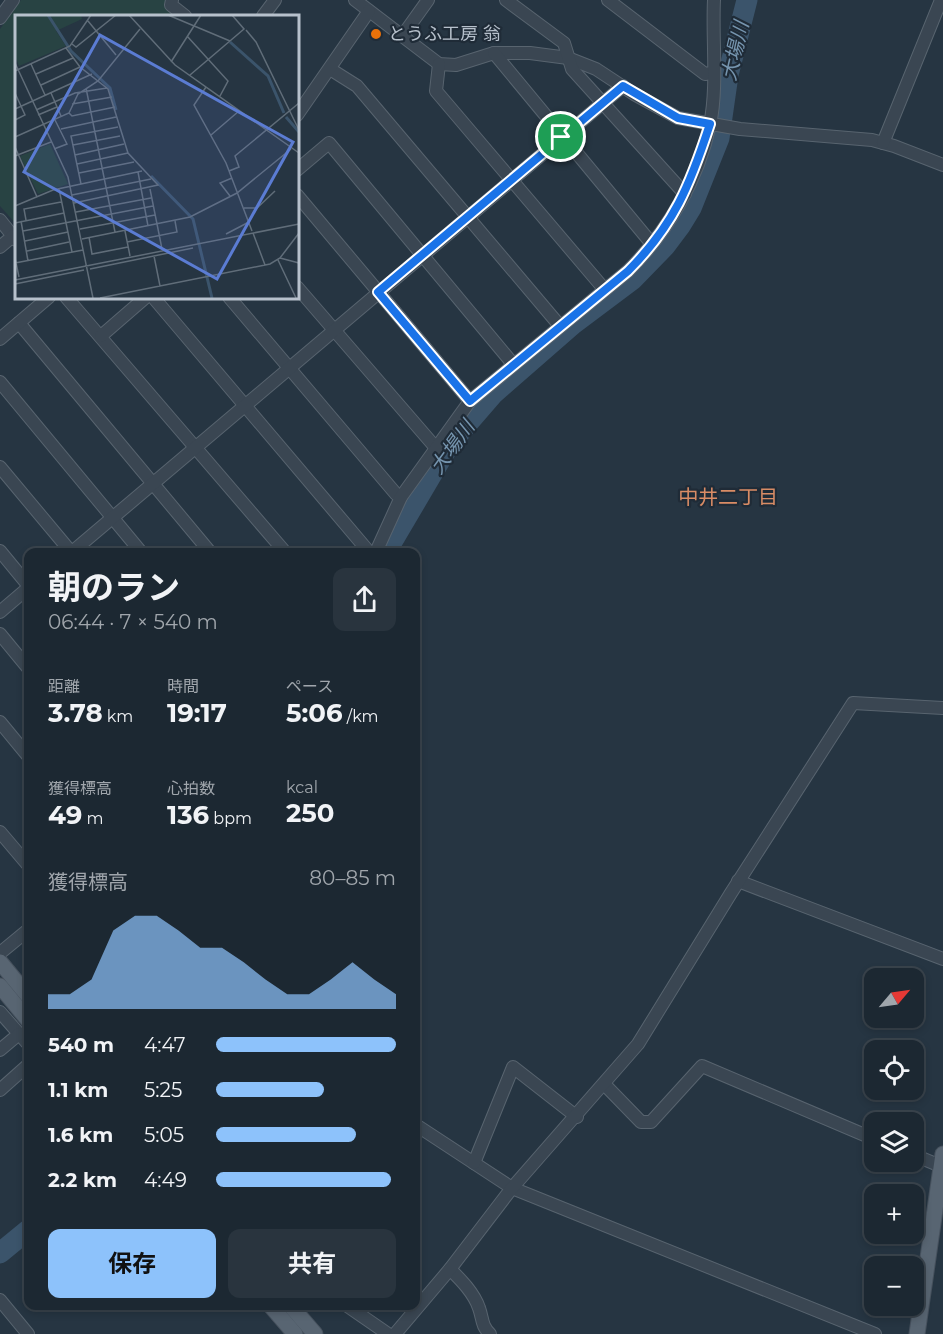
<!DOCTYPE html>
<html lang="ja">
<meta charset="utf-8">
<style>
:root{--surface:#1c2832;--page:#29343e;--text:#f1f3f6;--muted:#a0a6ac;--line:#3a444d;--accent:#8dc2fb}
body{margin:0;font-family:Montserrat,"Noto Sans JP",sans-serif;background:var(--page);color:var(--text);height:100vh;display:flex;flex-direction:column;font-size:22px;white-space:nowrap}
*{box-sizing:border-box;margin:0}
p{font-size:20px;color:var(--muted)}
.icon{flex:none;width:33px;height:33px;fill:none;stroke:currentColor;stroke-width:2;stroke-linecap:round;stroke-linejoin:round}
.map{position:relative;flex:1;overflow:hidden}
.details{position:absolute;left:24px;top:548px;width:396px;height:762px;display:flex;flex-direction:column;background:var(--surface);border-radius:12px;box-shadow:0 3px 9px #0003,0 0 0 2px var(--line)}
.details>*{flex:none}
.needle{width:39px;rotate:61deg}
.tools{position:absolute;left:864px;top:968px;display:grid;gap:12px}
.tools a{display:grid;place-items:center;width:60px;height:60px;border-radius:12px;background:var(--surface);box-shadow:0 3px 9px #0003,0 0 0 2px var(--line);font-size:30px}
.pin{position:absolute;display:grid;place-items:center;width:51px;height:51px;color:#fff;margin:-26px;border:3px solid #fff;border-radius:50%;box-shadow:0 2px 6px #0007}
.round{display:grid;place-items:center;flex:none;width:63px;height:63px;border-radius:12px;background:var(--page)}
.head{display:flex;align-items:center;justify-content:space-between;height:102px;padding:0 24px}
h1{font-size:33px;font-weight:700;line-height:45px}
.stats{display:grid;grid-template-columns:repeat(3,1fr);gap:9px;height:102px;padding:6px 24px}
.stats div{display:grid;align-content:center}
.stats b{font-size:26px;font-weight:700}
.stats small{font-size:16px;font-weight:400}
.stats p{font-size:16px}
.chart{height:168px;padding:12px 24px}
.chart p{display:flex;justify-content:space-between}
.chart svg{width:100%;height:108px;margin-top:6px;fill:var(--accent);opacity:.7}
.button{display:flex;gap:12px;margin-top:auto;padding:12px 24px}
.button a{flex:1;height:69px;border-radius:12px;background:var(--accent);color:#111;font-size:24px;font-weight:700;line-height:69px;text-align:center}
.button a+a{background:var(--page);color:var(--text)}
ul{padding:0 24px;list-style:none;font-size:20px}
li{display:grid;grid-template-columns:96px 72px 1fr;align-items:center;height:45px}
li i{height:15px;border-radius:8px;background:var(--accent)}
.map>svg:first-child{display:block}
.green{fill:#284343}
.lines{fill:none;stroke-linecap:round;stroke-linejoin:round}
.river{stroke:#3b546b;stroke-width:21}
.minor-casing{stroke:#58646f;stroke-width:14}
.major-casing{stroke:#47525e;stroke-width:17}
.minor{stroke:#3a4652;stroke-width:12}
.major{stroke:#586572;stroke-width:15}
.route-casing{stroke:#fff;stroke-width:12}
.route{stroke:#1a73e8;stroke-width:8}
.food-dot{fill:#e8710a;stroke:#1f2b37;stroke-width:2}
.labels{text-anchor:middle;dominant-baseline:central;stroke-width:4.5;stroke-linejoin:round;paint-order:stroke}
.poi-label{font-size:18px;fill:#b7c1cc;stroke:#1f2b37;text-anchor:start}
.water-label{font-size:20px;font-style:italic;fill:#7695af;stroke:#1f2b37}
.neighbourhood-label{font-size:20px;fill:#d98c65;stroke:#1f2b37}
.inset-river{fill:none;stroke:#3b546b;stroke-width:3}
.inset-road{fill:none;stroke:#606d79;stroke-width:1.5}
.view{fill:#5b7cd3;fill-opacity:0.15;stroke:#5b7cd3;stroke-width:3}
.inset-edge{fill:none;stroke:#b7c1cc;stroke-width:3}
</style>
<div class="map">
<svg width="943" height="1334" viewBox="0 0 943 1334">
<rect width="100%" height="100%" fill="#263542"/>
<polygon class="green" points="21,0 166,0 169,2 166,8 177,16 16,16 16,224 0,206 0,29"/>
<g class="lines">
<g class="river">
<polyline points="386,552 449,445 494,393 573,324 633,279 665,246 680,226 691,208 719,138 728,75 747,0"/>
<polyline points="0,1253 28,1230"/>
</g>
<g class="minor-casing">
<g id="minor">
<polyline points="172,0 171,5 185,16"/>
<polyline points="355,0 439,64 456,65 494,53 530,53 568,58 596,69 634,94 678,118 740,129 872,140 894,146 943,165"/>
<polyline points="506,0 564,43 572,69 685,194"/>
<polyline points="608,0 705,74 712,73"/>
<polyline points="263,16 275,0"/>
<polyline points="0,18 13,0"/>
<polyline points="403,35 428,0"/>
<polyline points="494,53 652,244"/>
<polyline points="439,64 436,91 605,290"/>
<polyline points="330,69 357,86 560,326"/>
<polyline points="297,115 369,11"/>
<polyline points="883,143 941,0"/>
<polyline points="297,170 329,143 513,364"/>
<polyline points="297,195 470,401"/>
<polyline points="0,220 16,240"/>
<polyline points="0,247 13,236"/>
<polyline points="297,287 436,448"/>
<polyline points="66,297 285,552"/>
<polyline points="153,297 369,552"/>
<polyline points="229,297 396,494 401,497"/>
<polyline points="19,323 210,552"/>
<polyline points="101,336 146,297"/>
<polyline points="0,339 49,297"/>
<polyline points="0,382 141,552"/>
<polyline points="0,467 71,552"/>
<polyline points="0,551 28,585"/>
<polyline points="72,552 623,86"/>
<path d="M376,552L401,497L470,401L628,271C668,231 698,180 710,124C718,88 712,38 714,0"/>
<polyline points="0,612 28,588"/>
<polyline points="0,634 28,668"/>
<polyline points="0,722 28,756"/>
<polyline points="0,832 28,865"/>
<polyline points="738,881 943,959"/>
<polyline points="0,953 28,930"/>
<polyline points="0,1012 28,1044"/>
<polyline points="0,1050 19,1034"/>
<polyline points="605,1085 641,1122 651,1122 702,1066 874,1139"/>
<polyline points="0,1090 28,1065"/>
<polyline points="416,1125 512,1188 875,1334"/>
<polyline points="914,1155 943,1167"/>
<polyline points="474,1163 513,1067 577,1117"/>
<path d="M450,1269C461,1280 474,1293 479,1308C483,1319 481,1325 490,1334"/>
<polyline points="0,1300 28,1334"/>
<polyline points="346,1305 388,1334"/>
<polyline points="395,1334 450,1269 512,1188 638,1044 731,893 853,703 943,708"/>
</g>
</g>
<g class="major-casing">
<g id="major">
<polyline points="0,962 28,996"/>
<polyline points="0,986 28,1020"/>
<polyline points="270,1305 295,1334"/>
<polyline points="290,1305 315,1334"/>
<polyline points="917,1334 943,1154"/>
</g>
</g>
<use href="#minor" class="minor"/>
<use href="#major" class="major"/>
</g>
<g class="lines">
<g class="route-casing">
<path id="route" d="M623,86L678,118L710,124C690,185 674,225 628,271L470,401L378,292Z"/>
</g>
<use href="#route" class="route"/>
</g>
<circle class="food-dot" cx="376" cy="34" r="6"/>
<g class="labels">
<g class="poi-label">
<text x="388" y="34">とうふ工房 翁</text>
</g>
<g class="water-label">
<text transform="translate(735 51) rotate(-77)">大場川</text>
<text transform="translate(452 447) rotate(-54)">大場川</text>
</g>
<g class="neighbourhood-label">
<text x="728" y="497">中井二丁目</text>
</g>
</g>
<g transform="translate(15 15)">
<rect width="284" height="284" fill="#263542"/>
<path d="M0,0H66L67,4L41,16L51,31L4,51L0,41ZM35,129L53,169L23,179L5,141Z" fill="#284343"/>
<path class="inset-river" d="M33,0L56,36L95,73L101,95M215,27L253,61L269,98M271,102L284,117M136,161L178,204L197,283"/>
<path class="inset-road" d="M114,0L160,50L284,138M153,0L215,26M73,6L101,40M231,15L241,27L284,115M172,21L213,66L205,81M57,29L61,32L101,0M51,33L65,52L93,74L113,138L143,170L59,188M156,47L186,0M0,48L53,162L78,283M16,49L30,80M0,56L55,31L76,0M21,59L58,43M175,60L229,14L217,0M26,70L65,52M191,72L179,90L211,148L237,216M71,73L100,217M0,78L10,100L0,105M36,78L46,101M57,89L97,82M0,94L77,59M21,95L60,78L92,73M54,98L57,101L100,92M23,100L42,92M46,114L101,102M196,120L224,96M0,122L54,98L63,79L83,66L125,14M58,130L105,121M0,132L22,182M39,134L52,129L40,105M60,140L109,129M0,141L36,127M62,149L113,138M214,156L224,152L220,141L284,88M123,157L133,211M64,158L119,147M66,169L56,121L103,112M44,174L57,237M135,174L147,234M57,180L136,164M215,181L205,168L217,163M0,191L38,175L127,156M229,193H242L260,176M61,197L136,183M11,205L9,194L46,187M6,206L13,246M0,208L49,198M65,214L140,200M8,216L138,191M110,216L115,241M238,218L250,250M211,219L234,207M74,222L77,239L113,232M67,224L175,202L222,178L276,134M10,226L53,217M112,227L162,217L160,206M12,236L54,227M139,241L145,271M0,243L4,262M265,243L284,248M263,245L281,283M0,248L68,235M75,254L178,233M0,265L284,209M0,269L69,255M85,283L255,249L265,243L284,218"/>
<path class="view" d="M85,20L278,127L202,264L9,157Z"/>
<rect width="284" height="284" class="inset-edge"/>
</g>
</svg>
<div class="tools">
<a><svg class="needle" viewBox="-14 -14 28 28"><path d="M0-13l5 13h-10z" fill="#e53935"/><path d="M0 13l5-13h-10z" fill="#a0a6ac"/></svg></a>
<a><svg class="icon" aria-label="locate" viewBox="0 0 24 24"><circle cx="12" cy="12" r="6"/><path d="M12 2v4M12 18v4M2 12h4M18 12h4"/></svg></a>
<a><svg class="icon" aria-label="layers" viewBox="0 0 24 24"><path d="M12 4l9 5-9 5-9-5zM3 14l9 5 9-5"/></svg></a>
<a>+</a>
<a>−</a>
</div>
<div class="pin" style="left:561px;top:137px;background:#1e9e55"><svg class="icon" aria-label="arrive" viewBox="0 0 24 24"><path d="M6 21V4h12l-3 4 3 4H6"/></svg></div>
<section class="details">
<div class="head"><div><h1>朝のラン</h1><p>06:44 · 7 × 540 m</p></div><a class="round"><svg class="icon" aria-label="share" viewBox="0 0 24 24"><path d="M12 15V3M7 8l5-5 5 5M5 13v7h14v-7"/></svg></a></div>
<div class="stats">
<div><p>距離</p><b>3.78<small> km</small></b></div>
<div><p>時間</p><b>19:17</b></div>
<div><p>ペース</p><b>5:06<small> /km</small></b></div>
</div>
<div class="stats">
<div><p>獲得標高</p><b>49<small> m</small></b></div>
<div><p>心拍数</p><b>136<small> bpm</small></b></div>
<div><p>kcal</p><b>250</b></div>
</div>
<div class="chart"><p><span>獲得標高</span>80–85 m</p>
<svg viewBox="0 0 160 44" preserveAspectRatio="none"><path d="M0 44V38L10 38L20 32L30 12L40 6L50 6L60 12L70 19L80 19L90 25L100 32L110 38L120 38L130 32L140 25L150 32L160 38V44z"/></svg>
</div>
<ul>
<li><b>540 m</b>4:47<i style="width:100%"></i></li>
<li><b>1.1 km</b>5:25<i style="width:60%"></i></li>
<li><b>1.6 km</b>5:05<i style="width:78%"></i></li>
<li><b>2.2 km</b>4:49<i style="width:97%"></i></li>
</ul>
<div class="button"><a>保存</a><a>共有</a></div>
</section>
</div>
